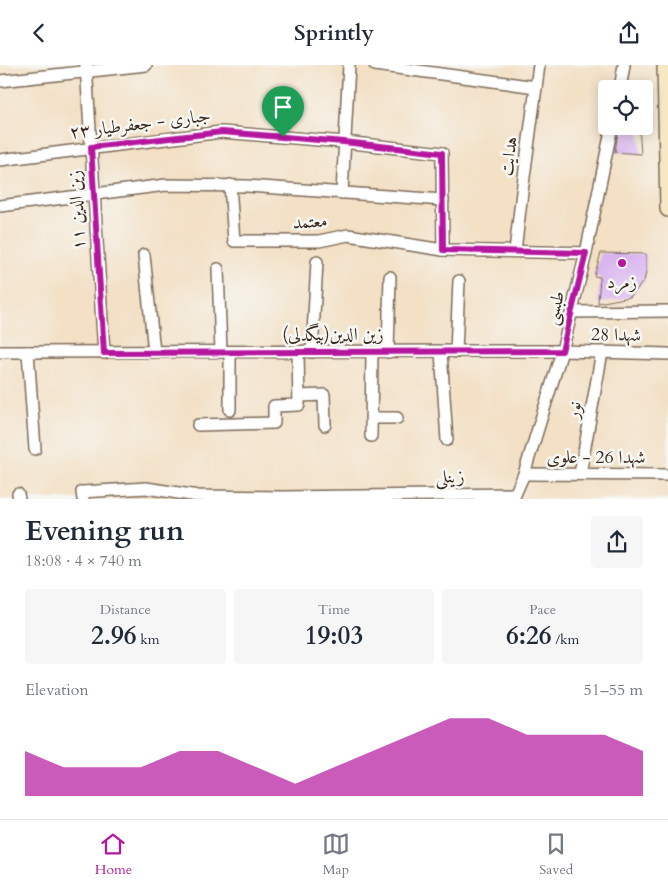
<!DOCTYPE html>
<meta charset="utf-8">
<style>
:root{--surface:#fff;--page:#f6f6f7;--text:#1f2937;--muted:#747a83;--line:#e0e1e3;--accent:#b5179e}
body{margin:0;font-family:Cardo,Amiri,serif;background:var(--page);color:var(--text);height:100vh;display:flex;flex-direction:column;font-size:19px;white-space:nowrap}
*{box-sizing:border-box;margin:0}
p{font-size:16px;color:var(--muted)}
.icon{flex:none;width:28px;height:28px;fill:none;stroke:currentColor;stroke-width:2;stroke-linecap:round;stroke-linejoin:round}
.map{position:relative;height:434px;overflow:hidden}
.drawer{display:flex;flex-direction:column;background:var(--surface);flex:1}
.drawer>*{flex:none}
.buttons{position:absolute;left:598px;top:15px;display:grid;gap:10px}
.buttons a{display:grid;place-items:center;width:55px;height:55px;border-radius:5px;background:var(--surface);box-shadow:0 2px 12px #0003;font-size:25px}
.pin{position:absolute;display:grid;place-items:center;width:42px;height:42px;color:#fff;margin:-51px -21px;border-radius:50% 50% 50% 0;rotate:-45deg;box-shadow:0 0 5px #0007}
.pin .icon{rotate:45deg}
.round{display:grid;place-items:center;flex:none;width:52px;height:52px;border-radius:5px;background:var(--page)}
.overview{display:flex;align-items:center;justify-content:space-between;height:85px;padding:0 25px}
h1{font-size:28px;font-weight:600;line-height:38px}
.stats{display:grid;grid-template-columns:repeat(3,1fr);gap:8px;height:85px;padding:5px 25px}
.stats div{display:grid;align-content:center;border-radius:5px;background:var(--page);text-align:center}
.stats b{font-size:25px;font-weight:600}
.stats small{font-size:14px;font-weight:400}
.stats p{font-size:14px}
.chart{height:140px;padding:10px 25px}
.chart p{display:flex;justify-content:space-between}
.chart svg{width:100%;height:90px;margin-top:5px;fill:var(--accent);opacity:.7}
header{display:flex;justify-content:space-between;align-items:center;height:65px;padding:0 25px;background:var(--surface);font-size:22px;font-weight:600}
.tabs{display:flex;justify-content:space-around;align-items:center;height:70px;border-top:1px solid var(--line);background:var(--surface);font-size:14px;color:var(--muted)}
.tabs a{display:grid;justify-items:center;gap:2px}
.tabs .active{color:var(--accent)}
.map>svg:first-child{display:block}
.building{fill:#d8b1f1}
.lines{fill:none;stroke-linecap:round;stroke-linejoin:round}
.street-casing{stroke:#7b6a58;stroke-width:14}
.secondary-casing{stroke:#7b6a58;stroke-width:18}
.street{stroke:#fff;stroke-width:11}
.secondary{stroke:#f7e8c3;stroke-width:15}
.route-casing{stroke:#fff;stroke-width:10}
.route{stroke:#b5179e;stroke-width:6}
.poi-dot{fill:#b5179e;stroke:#f6f6f2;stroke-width:2}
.labels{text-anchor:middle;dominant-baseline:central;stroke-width:5;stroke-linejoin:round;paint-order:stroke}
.street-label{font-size:18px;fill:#3b2a1e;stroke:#f6f6f2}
.poi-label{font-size:18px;fill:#3b2a1e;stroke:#f6f6f2}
</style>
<header><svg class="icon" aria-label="back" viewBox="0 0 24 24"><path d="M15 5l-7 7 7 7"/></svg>Sprintly<svg class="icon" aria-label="share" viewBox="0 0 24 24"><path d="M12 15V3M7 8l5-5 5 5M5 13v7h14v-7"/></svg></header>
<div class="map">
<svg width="668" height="434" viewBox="0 0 668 434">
<rect width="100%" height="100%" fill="#f6f6f2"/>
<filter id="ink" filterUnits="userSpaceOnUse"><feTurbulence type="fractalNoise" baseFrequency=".02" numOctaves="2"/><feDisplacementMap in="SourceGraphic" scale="10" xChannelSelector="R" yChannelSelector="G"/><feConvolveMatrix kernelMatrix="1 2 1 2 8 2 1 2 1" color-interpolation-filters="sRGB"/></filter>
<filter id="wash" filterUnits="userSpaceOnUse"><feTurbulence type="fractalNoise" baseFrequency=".0096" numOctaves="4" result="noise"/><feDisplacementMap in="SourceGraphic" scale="20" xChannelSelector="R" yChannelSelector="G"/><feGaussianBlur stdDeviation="1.12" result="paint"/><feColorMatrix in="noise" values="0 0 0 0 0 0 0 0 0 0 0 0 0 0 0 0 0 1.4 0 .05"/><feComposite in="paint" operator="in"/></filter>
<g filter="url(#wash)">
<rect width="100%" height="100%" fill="#f3e0c5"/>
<g id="blocks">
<g class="building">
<polygon points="619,61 639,61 641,89 615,87"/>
<polygon points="601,188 646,189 646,207 644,216 630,232 598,238 600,212 594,211"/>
</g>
</g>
</g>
<g filter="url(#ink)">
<use href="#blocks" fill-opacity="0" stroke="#7b6a58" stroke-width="1"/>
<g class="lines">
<g class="street-casing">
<g id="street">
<polyline points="86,0 104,288"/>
<polyline points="375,0 536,22"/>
<polyline points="0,16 146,0"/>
<polyline points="620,24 624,0"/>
<polyline points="0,95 221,67 344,77 442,88 443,185"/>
<polyline points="230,120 234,176 319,176 348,170 443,185 586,188"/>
<polyline points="342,128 349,0"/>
<polyline points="0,141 166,120 247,121 443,135"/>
<polyline points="515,186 522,127 539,0"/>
<polyline points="144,190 154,287"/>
<polyline points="218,204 221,287"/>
<polyline points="572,247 668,246"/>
<polyline points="0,287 562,286 668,289"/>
<polyline points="28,287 35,384"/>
<polyline points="230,287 230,345"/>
<polyline points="312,287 317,197"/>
<polyline points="388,287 390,212"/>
<polyline points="441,287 447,375"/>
<polyline points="456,287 459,216"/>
<polyline points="299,331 324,330 325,360"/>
<polyline points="372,353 397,353"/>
<polyline points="198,360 274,358 274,341 299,340 298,287"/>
<polyline points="371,371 372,287"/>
<polyline points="524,409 668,410"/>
<polyline points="580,409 602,287"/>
<polyline points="18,429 19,434"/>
<polyline points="83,434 82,427 146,423 198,431 282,432 515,429"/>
<polyline points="513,434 524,409 562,286 586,188 612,61"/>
</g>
</g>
<g class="secondary-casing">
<polyline id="secondary" points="665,0 668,144"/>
</g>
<use href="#street" class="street"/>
<use href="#secondary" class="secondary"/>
</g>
</g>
<g class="lines" filter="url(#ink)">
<g class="route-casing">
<polygon id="route" points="222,67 344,77 442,88 443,185 586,188 562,286 104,288 91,82"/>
</g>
<use href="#route" class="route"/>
</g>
<circle class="poi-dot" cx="622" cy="198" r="5"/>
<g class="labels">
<g class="street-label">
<text transform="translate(140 59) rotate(-7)">جباری - جعفرطیار ۲۳</text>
<text transform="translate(509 91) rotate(-82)">هدایت</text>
<text transform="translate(77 145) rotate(-93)">زین الدین ۱۱</text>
<text transform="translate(310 157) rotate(-4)">معتمد</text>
<text transform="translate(555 243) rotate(-76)">طبسی</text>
<text x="333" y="269">زین الدین(بیگدلی)</text>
<text transform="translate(616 270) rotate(1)">شهدا 28</text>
<text transform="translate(574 345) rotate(-80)">نور</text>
<text x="596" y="392">شهدا 26 - علوی</text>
<text transform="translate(450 412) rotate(-1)">زینلی</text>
</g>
<g class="poi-label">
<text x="622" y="217">زمرد</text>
</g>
</g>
</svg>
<div class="buttons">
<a><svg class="icon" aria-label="locate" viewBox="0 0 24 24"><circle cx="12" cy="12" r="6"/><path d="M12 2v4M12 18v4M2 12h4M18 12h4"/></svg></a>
</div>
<div class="pin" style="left:283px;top:72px;background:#1e9e55"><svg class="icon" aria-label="arrive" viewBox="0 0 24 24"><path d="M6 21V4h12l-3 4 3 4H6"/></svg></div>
</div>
<section class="drawer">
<div class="overview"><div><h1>Evening run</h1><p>18:08 · 4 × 740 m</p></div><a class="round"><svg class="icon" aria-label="share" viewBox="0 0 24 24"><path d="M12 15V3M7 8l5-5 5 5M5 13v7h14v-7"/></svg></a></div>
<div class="stats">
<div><p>Distance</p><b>2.96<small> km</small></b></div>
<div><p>Time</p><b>19:03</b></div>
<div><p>Pace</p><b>6:26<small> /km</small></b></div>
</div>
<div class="chart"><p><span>Elevation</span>51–55 m</p>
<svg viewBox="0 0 160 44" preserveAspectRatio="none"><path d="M0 44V22L10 30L20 30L30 30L40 22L50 22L60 30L70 38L80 30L90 22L100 14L110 6L120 6L130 14L140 14L150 14L160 22V44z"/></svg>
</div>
</section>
<nav class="tabs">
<a class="active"><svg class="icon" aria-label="home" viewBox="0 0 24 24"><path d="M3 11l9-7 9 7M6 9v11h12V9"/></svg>Home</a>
<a><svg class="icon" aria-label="map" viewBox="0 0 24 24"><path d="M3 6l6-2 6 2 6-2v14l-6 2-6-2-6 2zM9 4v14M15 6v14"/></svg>Map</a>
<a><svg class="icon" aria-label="saved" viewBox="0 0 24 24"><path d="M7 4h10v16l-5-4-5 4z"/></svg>Saved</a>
</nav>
